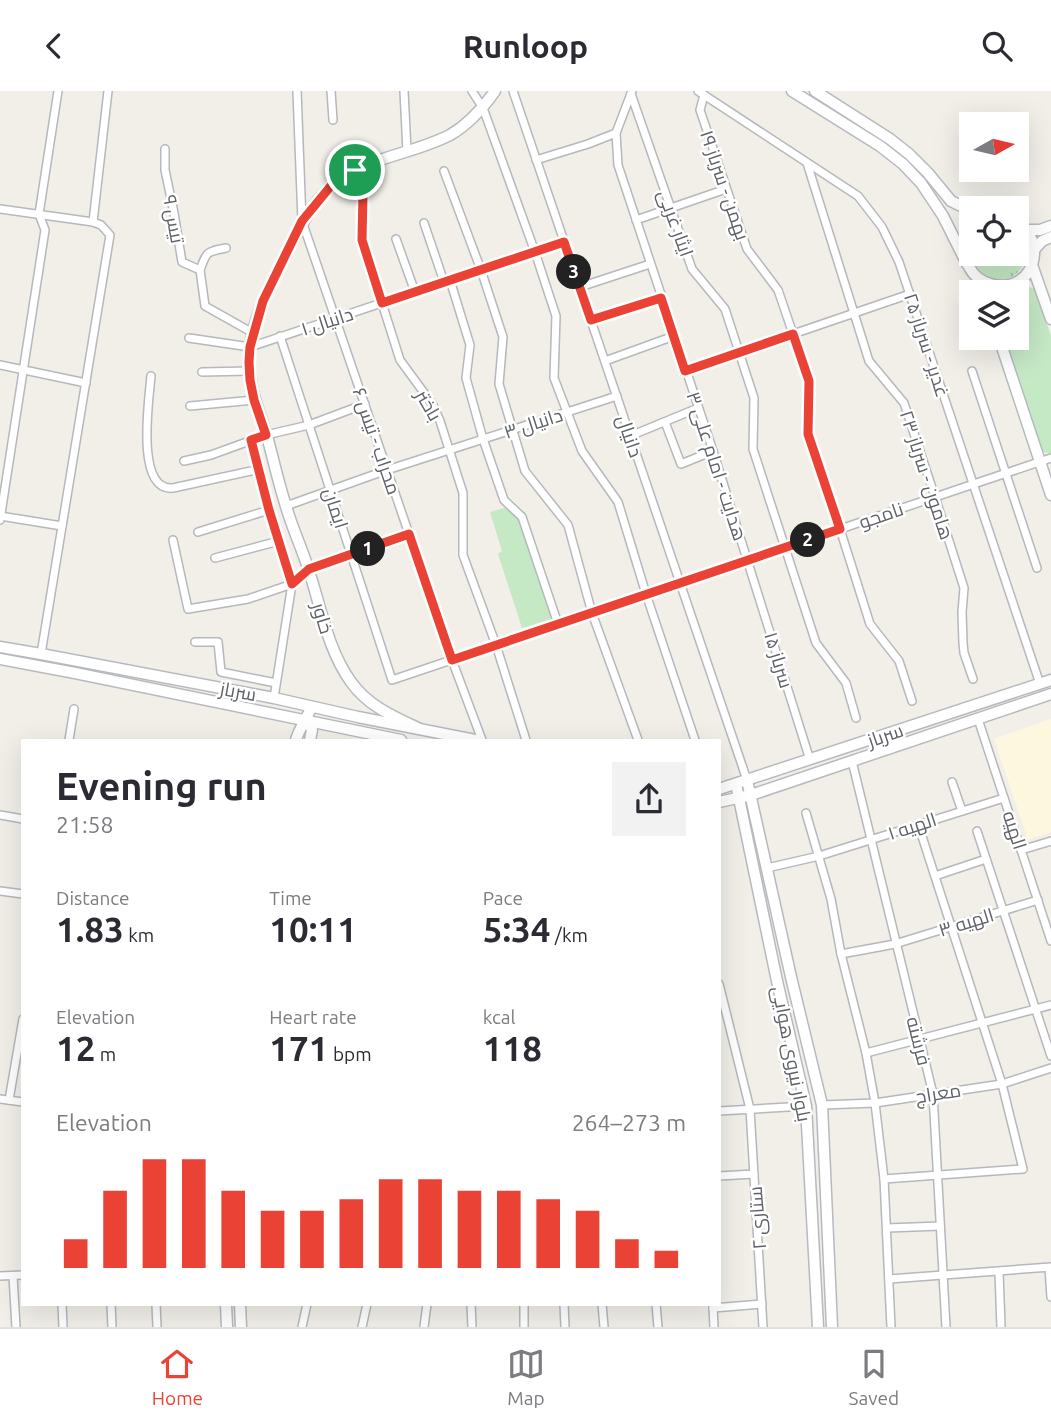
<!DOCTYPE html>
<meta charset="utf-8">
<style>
:root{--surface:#fff;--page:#f2f2f3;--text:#2b2b33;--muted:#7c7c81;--line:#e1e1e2;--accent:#ea4335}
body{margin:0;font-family:Ubuntu,Cairo,sans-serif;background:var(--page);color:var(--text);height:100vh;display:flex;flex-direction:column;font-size:26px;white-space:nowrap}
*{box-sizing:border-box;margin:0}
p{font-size:23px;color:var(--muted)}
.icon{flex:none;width:38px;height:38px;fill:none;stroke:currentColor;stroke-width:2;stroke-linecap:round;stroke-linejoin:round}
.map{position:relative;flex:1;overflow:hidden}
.sheet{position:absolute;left:21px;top:648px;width:700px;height:567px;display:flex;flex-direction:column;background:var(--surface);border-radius:0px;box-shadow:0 7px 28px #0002}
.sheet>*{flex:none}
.needle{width:46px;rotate:82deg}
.fabs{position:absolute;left:959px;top:21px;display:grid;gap:14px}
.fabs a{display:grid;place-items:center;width:70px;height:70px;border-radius:0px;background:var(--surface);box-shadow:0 7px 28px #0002;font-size:35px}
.pin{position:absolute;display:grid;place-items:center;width:60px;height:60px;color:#fff;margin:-30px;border:4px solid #fff;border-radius:50%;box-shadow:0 2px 7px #0007}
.km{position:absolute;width:35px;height:35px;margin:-18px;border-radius:50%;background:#222;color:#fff;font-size:19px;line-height:35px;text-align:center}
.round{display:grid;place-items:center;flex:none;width:74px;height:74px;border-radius:0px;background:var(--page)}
.headline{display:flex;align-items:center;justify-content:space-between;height:119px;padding:0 35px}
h1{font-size:38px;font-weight:700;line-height:52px}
.stats{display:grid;grid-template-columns:repeat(3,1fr);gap:10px;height:119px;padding:7px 35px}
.stats div{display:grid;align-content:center}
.stats b{font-size:35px;font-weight:700}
.stats small{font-size:19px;font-weight:400}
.stats p{font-size:19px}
.chart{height:196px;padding:14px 35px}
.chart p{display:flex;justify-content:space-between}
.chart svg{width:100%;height:126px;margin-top:7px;stroke:var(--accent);stroke-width:6}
header{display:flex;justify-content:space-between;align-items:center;height:91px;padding:0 35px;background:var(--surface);font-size:32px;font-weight:700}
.dock{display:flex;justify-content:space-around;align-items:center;height:98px;border-top:2px solid var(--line);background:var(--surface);font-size:19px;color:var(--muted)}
.dock a{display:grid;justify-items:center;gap:4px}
.dock .current{color:var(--accent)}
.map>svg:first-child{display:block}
.commercial{fill:#fef7e0}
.grass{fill:url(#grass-tufts)}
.park{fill:#c5e8c5}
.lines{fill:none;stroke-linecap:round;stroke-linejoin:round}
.street-casing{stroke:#b5b8bc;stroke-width:10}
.secondary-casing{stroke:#b6babf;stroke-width:13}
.street{stroke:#fff;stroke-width:7}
.secondary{stroke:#fff;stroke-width:10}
.route-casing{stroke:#fff;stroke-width:14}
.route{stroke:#ea4335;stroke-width:9}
.labels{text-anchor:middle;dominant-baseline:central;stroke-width:5;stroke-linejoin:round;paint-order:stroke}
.street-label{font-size:19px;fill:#5f6368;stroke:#fff}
</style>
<header><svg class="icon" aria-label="back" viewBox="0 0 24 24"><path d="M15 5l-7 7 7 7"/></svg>Runloop<svg class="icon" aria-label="search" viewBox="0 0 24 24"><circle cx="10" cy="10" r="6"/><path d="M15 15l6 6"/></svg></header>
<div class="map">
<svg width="1051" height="1236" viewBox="0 0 1051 1236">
<defs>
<pattern id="grass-tufts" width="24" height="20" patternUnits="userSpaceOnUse" patternTransform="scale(1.75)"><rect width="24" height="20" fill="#c5e8c5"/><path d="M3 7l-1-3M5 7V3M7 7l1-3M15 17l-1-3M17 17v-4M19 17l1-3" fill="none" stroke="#a3c0a4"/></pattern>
</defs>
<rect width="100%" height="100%" fill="#f1efe8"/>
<polygon class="commercial" points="1051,628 1051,741 1028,749 994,648"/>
<path class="grass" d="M1017,137C1051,177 985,218 971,163H1017Z"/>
<g class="park">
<polygon points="1026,195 1035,198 1037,202 1051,245 1051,363 1043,361 1040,356 1005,247 1017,247 1017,201 1007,201"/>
<polygon points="514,414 552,528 522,537 498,463 502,460 490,421"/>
</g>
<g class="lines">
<g class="street-casing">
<g id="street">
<polyline points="297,0 302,130 452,569 482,649"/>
<polyline points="331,0 333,29"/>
<polyline points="404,0 407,60"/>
<polyline points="472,0 483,17 535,161 556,225 554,287 582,360 618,411 646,503 695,649"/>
<polyline points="513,0 747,689"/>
<polyline points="632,0 616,42 618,74 713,360 810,669"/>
<polyline points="698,0 858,105 882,136 899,171 1040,593"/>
<polyline points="631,3 692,178 725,218 754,307 753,358 816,552 846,592 856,627"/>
<polyline points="704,4 700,19 747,158 778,199 809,290 808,343 840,438 870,533 899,570 912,610"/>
<polyline points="165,58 165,79 174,122 182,171 200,179 205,215 253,242"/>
<polyline points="536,69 588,53 616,42"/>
<polyline points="807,72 869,270 904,312 935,406 964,497 962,521 963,552 964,562 973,588"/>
<polyline points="355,79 363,103 362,149 400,269 433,314 440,330 463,402 463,464 496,554 526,649"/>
<polyline points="444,80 481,179 503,246 499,293 525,380 568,434 592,522 638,649"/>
<polyline points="0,118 93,131 101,134 110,144 41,563"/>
<polyline points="636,129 726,98"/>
<polyline points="93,131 108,0"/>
<polyline points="424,132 444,191"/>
<polyline points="396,148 415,201"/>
<path d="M200,179C207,160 206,161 226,157"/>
<polyline points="450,189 470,254 466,287 483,348 504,409 522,426 558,533"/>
<polyline points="580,196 650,173"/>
<polyline points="591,229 661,207"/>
<polyline points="280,245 392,589 1051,367"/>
<polyline points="189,247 250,256 564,151"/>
<polyline points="605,270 674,245"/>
<polyline points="0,274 86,292"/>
<polyline points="685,280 910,203"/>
<polyline points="972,280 1037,477"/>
<polyline points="202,281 250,280"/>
<path d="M151,285C149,308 135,401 173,397L260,378"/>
<polyline points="190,315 254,309"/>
<polyline points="665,331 681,373 713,360"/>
<polyline points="630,345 698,317"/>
<polyline points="251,349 269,419 292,493 274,607"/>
<polyline points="184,370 211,364 266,344 309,334 365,313"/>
<polyline points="286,415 387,379 617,305"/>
<polyline points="0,425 62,435"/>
<polyline points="0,429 45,139 39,123 58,0"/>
<polyline points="198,441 269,419"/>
<polyline points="173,449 188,518 248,508 292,493 308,478 409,443"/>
<polyline points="215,467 279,450"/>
<polyline points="195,551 218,551 221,581 276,592"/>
<polyline points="978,628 1051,850"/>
<polyline points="69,649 74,618"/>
<polyline points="852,670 933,1003 946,1236"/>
<polyline points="952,691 962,720"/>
<polyline points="806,722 831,808 841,863 866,962 875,1012 884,1088 891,1236"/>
<polyline points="0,724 23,728"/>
<polyline points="977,740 1051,965"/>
<polyline points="1021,759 1051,750"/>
<polyline points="767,777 819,765 1004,707"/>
<polyline points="935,785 986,768"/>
<polyline points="0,800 23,803"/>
<polyline points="841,863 895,853 1038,809"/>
<polyline points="719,893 750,1018 763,1236"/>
<polyline points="866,962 1051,914"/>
<polyline points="0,1008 23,1011"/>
<polyline points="9,1009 23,928"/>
<polyline points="822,1014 875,1012 1002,993 1051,977"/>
<polyline points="719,1020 806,1015"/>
<polyline points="719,1085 754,1083"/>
<polyline points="884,1088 1023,1078 1002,993 918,733"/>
<polyline points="887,1137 940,1135"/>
<polyline points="1049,1177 1051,1206"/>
<polyline points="999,1181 1001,1236"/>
<polyline points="0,1185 23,1184"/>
<polyline points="13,1185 16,1236"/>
<polyline points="889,1188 1051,1176"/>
<polyline points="62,1213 63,1236"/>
<polyline points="111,1213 112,1236"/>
<polyline points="156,1213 157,1236"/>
<polyline points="471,1213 472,1236"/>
<polyline points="524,1213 524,1236"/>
<polyline points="564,1213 565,1236"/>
<polyline points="602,1213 604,1236"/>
<polyline points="656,1213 658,1236"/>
<polyline points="713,1216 714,1236"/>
<polyline points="713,1217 762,1213"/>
<polyline points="302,1236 307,1213"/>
<polyline points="362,1236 367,1213"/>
<polyline points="424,1236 427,1213"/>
</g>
</g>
<g class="secondary-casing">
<g id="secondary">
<polyline points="792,0 880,55 903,73 921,92 943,125 967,173"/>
<polyline points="815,0 890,48 909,63 928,82 951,110 971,120"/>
<polyline points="1026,139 1040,139 1051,135"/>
<path d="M971,142C945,198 1030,216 1034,163C1035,150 1027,139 1017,131"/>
<polyline points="1034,159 1042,150 1051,146"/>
<polyline points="1032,174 1051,228"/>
<polyline points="999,247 1051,404"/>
<polyline points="0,556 41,563 274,607 358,626 475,649"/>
<polyline points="0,568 75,582 401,649"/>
<polyline points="307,629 312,639 310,649"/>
<path d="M420,638C394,626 368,615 351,591C327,558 321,515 308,477C301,455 291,434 285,412C278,390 273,367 267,345C257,314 246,291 250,257C253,228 268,199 281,173C292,151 303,129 318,109C352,66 405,67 450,44C469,33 483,17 495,0"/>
<path d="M296,649C299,637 307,629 311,616"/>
<polyline points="747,689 791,886 822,1014 832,1236"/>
<polyline points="736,693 777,890 806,1015 818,1236"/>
<polyline points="719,698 1051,589"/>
<polyline points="719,711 751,704 1051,603"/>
<polyline points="226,1213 227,1236"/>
<polyline points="240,1213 241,1236"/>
</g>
</g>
<use href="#street" class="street"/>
<use href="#secondary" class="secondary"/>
</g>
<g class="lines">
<g class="route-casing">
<polygon id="route" points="355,79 363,103 362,149 382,212 564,151 591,229 661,207 685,280 793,243 809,290 808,343 840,438 452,569 409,443 309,478 292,493 269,419 251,349 266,344 254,309 250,289 249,271 250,256 263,210 302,130 330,96"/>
</g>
<use href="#route" class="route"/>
</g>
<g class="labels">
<g class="street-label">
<text transform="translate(725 94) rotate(71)">بهمن - سرباز ۱۹</text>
<text transform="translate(174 128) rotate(80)">تیس ۹</text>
<text transform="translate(676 132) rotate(70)">ایثار غربی</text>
<text transform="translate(327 230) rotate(-18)">دانیال ۱</text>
<text transform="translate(927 254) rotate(72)">غدیر - سرباز ۲۵</text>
<text transform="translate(429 314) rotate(60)">باختر</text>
<text transform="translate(533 332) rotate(-18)">دانیال ۳</text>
<text transform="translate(630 345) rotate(71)">دانیال</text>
<text transform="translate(377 350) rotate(71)">محراب - تیس ۶</text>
<text transform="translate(717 375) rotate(72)">هدایت - امام علی ۳</text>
<text transform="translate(927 384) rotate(72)">هامون - سرباز ۲۳</text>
<text transform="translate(336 417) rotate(72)">ایمان</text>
<text transform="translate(881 424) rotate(-19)">نامجو</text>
<text transform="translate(323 527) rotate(73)">خاور</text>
<text transform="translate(779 569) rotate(73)">سرباز ۱۵</text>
<text transform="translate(238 600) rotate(10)">سرباز</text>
<text transform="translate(885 644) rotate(-19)">سرباز</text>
<text transform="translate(912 735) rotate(-18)">الهیه ۱</text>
<text transform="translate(1015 739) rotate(72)">الهیه</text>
<text transform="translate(966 831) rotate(-17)">الهیه ۳</text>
<text transform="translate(919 950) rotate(76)">فرشته</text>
<text transform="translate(792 963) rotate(79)">بلوار نیروی هوایی</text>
<text transform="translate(938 1002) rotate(-9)">معراج</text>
<text transform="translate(757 1127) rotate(-94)">ستاری ۲</text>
</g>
</g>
</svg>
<div class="fabs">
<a><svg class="needle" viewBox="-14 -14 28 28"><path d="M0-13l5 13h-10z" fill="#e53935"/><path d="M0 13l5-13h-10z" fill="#7c7c81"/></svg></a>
<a><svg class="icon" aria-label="locate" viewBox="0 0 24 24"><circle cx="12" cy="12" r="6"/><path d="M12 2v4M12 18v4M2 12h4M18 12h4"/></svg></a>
<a><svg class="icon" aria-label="layers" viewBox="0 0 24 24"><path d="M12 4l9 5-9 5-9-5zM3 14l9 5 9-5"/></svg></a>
</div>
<div class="pin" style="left:355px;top:79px;background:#1e9e55"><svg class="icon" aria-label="arrive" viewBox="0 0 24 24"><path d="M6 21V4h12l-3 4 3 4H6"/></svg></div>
<b class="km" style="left:368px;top:458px">1</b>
<b class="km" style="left:808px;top:449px">2</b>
<b class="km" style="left:574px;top:181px">3</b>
<section class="sheet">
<div class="headline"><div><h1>Evening run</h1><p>21:58</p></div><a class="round"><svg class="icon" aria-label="share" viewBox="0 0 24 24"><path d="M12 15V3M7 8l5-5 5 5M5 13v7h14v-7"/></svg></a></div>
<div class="stats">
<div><p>Distance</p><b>1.83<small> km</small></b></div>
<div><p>Time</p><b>10:11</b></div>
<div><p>Pace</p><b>5:34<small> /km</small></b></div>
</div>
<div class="stats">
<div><p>Elevation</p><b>12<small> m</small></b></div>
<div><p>Heart rate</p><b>171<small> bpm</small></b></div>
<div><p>kcal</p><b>118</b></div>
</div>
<div class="chart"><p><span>Elevation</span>264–273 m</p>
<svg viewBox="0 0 160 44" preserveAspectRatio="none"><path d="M5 44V34M15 44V17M25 44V6M35 44V6M45 44V17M55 44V24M65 44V24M75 44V20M85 44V13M95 44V13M105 44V17M115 44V17M125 44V20M135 44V24M145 44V34M155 44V38"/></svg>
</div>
</section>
</div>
<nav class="dock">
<a class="current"><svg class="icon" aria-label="home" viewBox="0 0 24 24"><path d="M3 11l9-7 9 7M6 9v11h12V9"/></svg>Home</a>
<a><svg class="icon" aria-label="map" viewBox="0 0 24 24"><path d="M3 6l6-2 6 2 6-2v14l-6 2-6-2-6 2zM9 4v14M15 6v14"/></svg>Map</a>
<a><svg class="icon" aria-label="saved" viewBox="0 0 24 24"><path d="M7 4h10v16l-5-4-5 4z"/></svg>Saved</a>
</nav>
